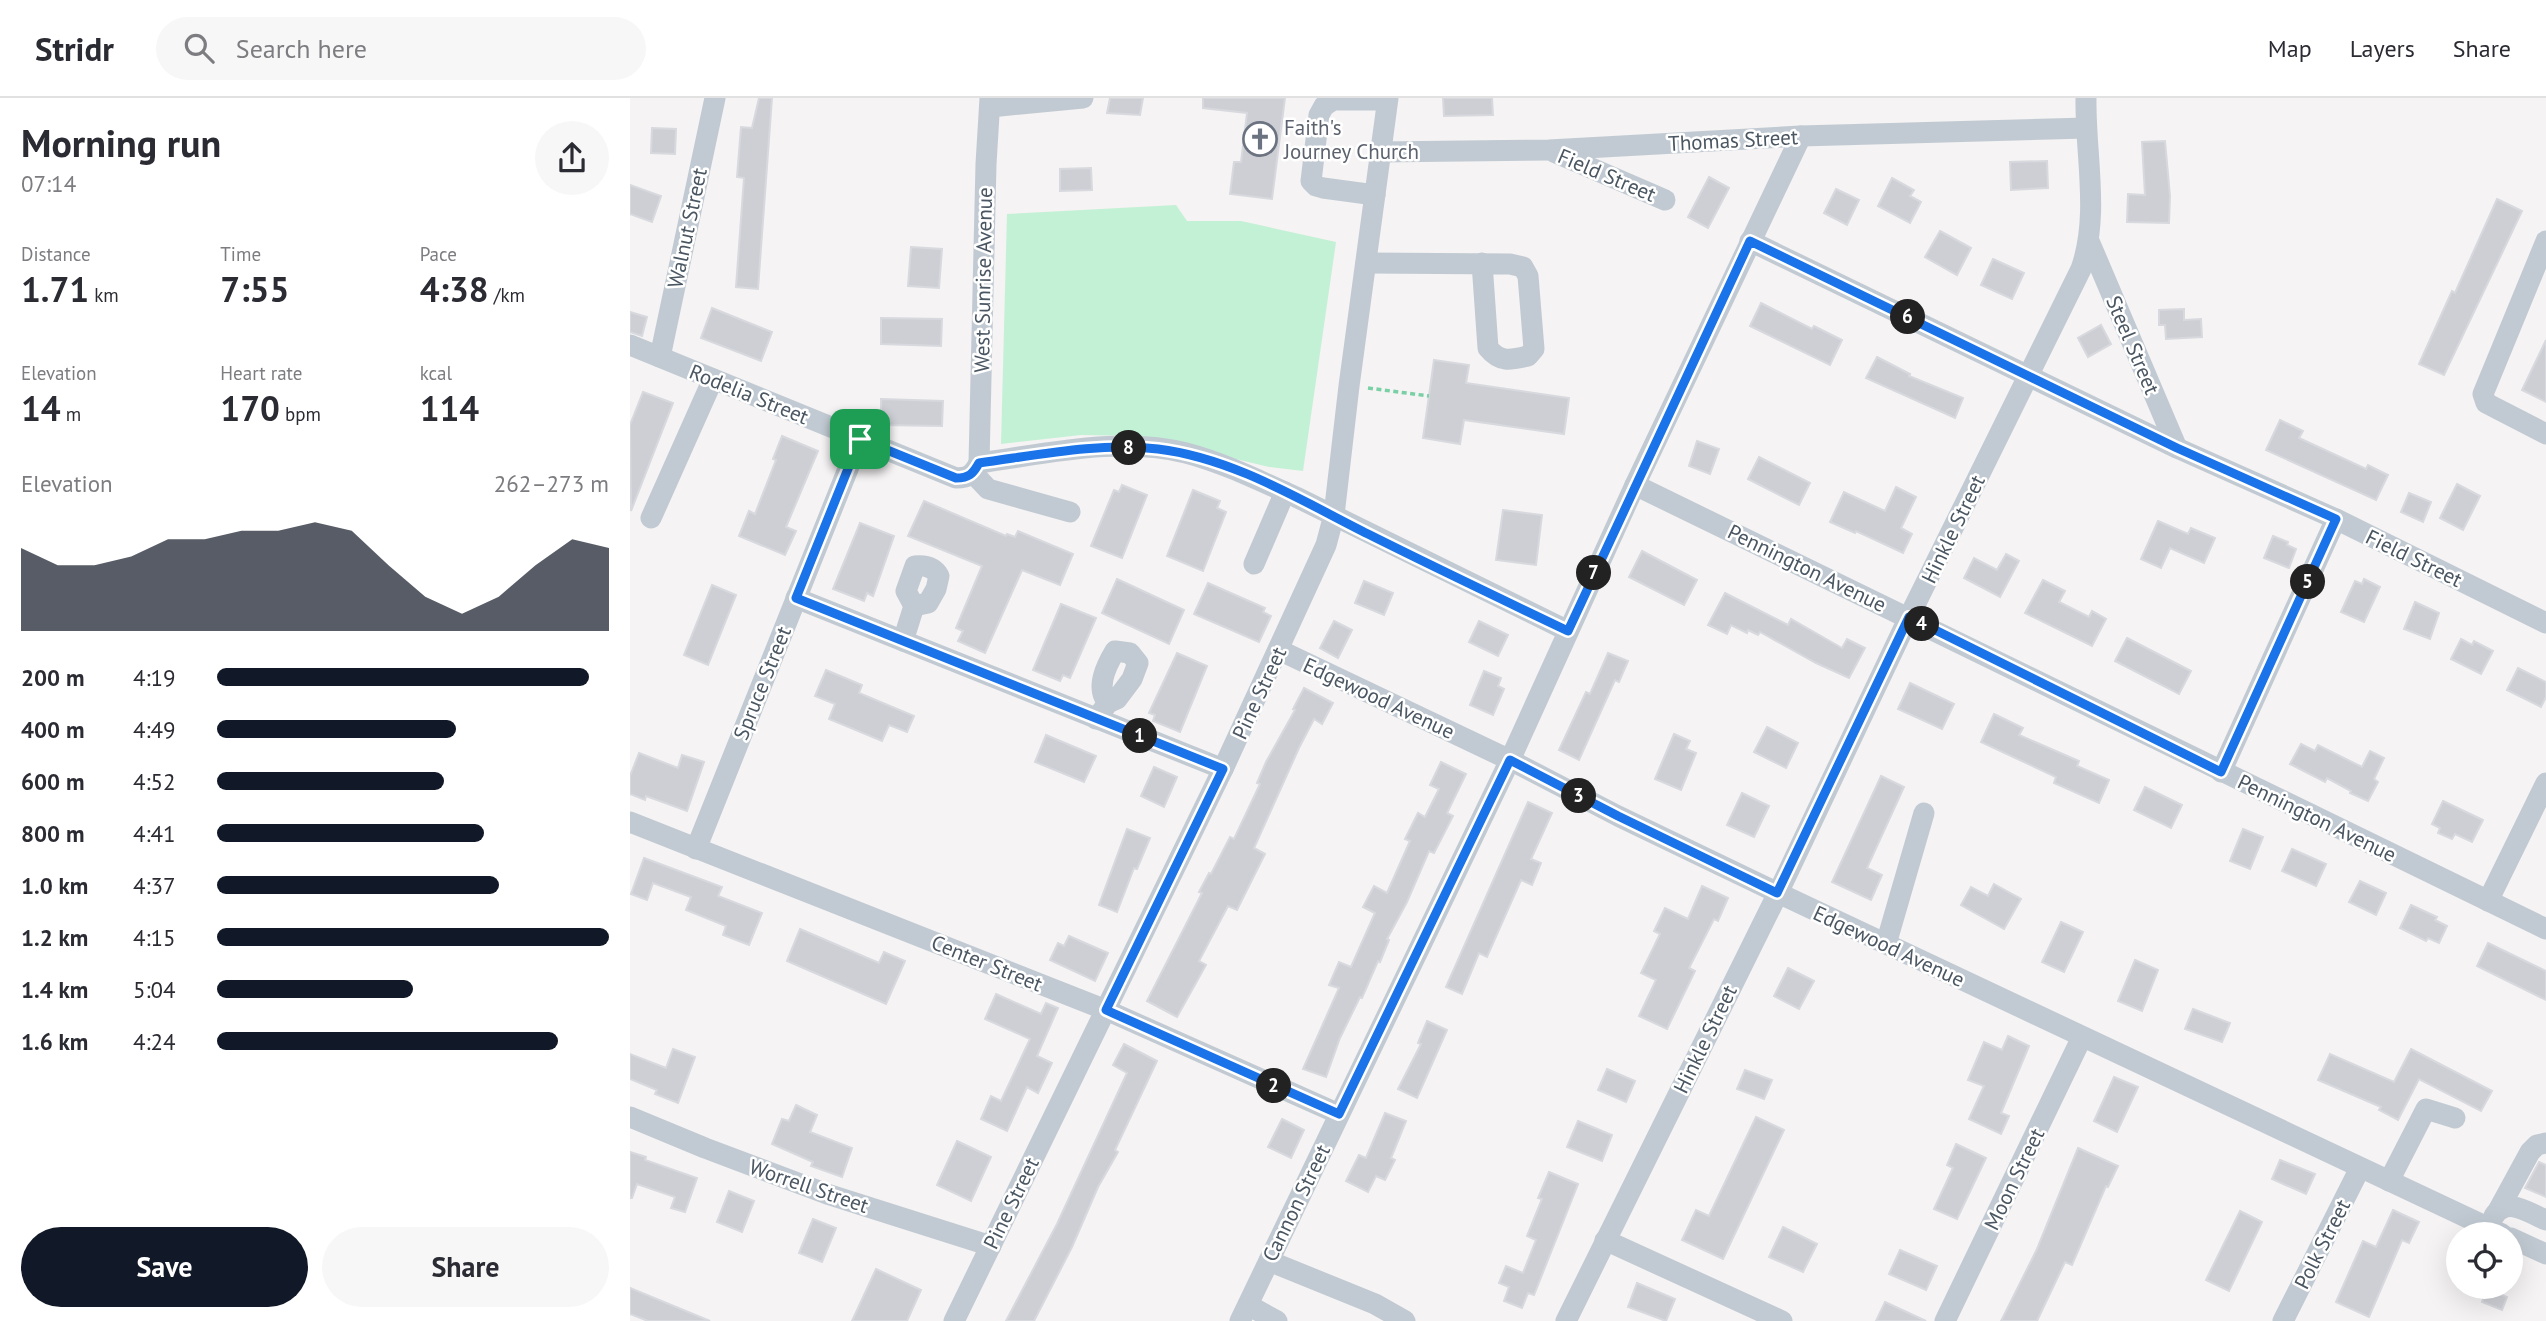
<!DOCTYPE html>
<meta charset="utf-8">
<style>
:root{--surface:#fff;--page:#f7f7f7;--text:#2b2b33;--muted:#7c7c81;--line:#e1e1e2;--accent:#111827}
body{margin:0;font-family:"PT Sans",sans-serif;background:var(--page);color:var(--text);height:100vh;display:flex;flex-direction:column;font-size:26px;white-space:nowrap}
*{box-sizing:border-box;margin:0}
p{font-size:23px;color:var(--muted)}
.icon{flex:none;width:38px;height:38px;fill:none;stroke:currentColor;stroke-width:2;stroke-linecap:round;stroke-linejoin:round}
.map{position:relative;flex:1;overflow:hidden}
.sheet{display:flex;flex-direction:column;background:var(--surface);width:630px}
.sheet>*{flex:none}
.buttons{position:absolute;left:1816px;top:1124px;display:grid;gap:14px}
.buttons a{display:grid;place-items:center;width:77px;height:77px;border-radius:50%;background:var(--surface);box-shadow:0 7px 28px #0002;font-size:35px}
.pin{position:absolute;display:grid;place-items:center;width:60px;height:60px;color:#fff;margin:-30px;border-radius:14px;box-shadow:0 4px 10px #0006}
.km{position:absolute;width:35px;height:35px;margin:-18px;border-radius:50%;background:#222;color:#fff;font-size:19px;line-height:35px;text-align:center}
.round{display:grid;place-items:center;flex:none;width:74px;height:74px;border-radius:37px;background:var(--page)}
.summary{display:flex;align-items:center;justify-content:space-between;height:119px;padding:0 21px}
h1{font-size:38px;font-weight:700;line-height:52px}
.stats{display:grid;grid-template-columns:repeat(3,1fr);gap:10px;height:119px;padding:7px 21px}
.stats div{display:grid;align-content:center}
.stats b{font-size:35px;font-weight:700}
.stats small{font-size:19px;font-weight:400}
.stats p{font-size:19px}
.chart{height:196px;padding:14px 21px}
.chart p{display:flex;justify-content:space-between}
.chart svg{width:100%;height:126px;margin-top:7px;fill:var(--accent);opacity:.7}
.action{display:flex;gap:14px;margin-top:auto;padding:14px 21px}
.action a{flex:1;height:80px;border-radius:42px;background:var(--accent);color:#fff;font-size:28px;font-weight:700;line-height:80px;text-align:center}
.action a+a{background:var(--page);color:var(--text)}
ul{padding:0 21px;list-style:none;font-size:23px}
li{display:grid;grid-template-columns:112px 84px 1fr;align-items:center;height:52px}
li i{height:18px;border-radius:9px;background:var(--accent)}
header{display:flex;align-items:center;gap:42px;box-sizing:border-box;height:98px;padding:0 35px;background:var(--surface);border-bottom:2px solid var(--line)}
header strong{font-size:33px}
nav{display:flex;gap:38px;margin-inline-start:auto;font-size:24px}
.search{width:490px;height:63px;background:var(--page);display:flex;align-items:center;gap:18px;box-sizing:border-box;padding:0 24px;border-radius:38px;color:var(--muted);font-size:26px}
main{display:flex;flex:1;min-height:0}
.map>svg:first-child{display:block}
.green{fill:#c3f1d5}
.building{fill:#cdcfd5;stroke:#d7d9de;stroke-width:2}
.lines{fill:none;stroke-linecap:round;stroke-linejoin:round}
.path{stroke:#7ad0a6;stroke-width:3.5;stroke-dasharray:5 3.5;stroke-linecap:butt}
.minor{stroke:#c1cad2;stroke-width:21}
.route-casing{stroke:#fff;stroke-width:14}
.route{stroke:#1a73e8;stroke-width:9}
.labels{text-anchor:middle;dominant-baseline:central;stroke-width:5;stroke-linejoin:round;paint-order:stroke}
.worship-label{font-size:21px;fill:#5b616d;stroke:#fff;text-anchor:start}
.street-label{font-size:21px;fill:#4a5661;stroke:#fff}
</style>
<header>
<strong>Stridr</strong>
<div class="search"><svg class="icon" aria-label="search" viewBox="0 0 24 24"><circle cx="10" cy="10" r="6"/><path d="M15 15l6 6"/></svg>Search here</div>
<nav><a>Map</a><a>Layers</a><a>Share</a></nav>
</header>
<main>
<section class="sheet">
<div class="summary"><div><h1>Morning run</h1><p>07:14</p></div><a class="round"><svg class="icon" aria-label="share" viewBox="0 0 24 24"><path d="M12 15V3M7 8l5-5 5 5M5 13v7h14v-7"/></svg></a></div>
<div class="stats">
<div><p>Distance</p><b>1.71<small> km</small></b></div>
<div><p>Time</p><b>7:55</b></div>
<div><p>Pace</p><b>4:38<small> /km</small></b></div>
</div>
<div class="stats">
<div><p>Elevation</p><b>14<small> m</small></b></div>
<div><p>Heart rate</p><b>170<small> bpm</small></b></div>
<div><p>kcal</p><b>114</b></div>
</div>
<div class="chart"><p><span>Elevation</span>262–273 m</p>
<svg viewBox="0 0 160 44" preserveAspectRatio="none"><path d="M0 44V15L10 21L20 21L30 18L40 12L50 12L60 9L70 9L80 6L90 9L100 21L110 32L120 38L130 32L140 21L150 12L160 15V44z"/></svg>
</div>
<ul>
<li><b>200 m</b>4:19<i style="width:95%"></i></li>
<li><b>400 m</b>4:49<i style="width:61%"></i></li>
<li><b>600 m</b>4:52<i style="width:58%"></i></li>
<li><b>800 m</b>4:41<i style="width:68%"></i></li>
<li><b>1.0 km</b>4:37<i style="width:72%"></i></li>
<li><b>1.2 km</b>4:15<i style="width:100%"></i></li>
<li><b>1.4 km</b>5:04<i style="width:50%"></i></li>
<li><b>1.6 km</b>4:24<i style="width:87%"></i></li>
</ul>
<div class="action"><a>Save</a><a>Share</a></div>
</section>
<div class="map">
<svg width="1916" height="1223" viewBox="0 0 1916 1223">
<rect width="100%" height="100%" fill="#f5f3f3"/>
<polygon class="green" points="546,107 557,123 611,123 706,144 673,373 639,369 511,338 451,337 371,346 377,116"/>
<g class="building">
<polygon points="129,0 142,0 128,191 106,189 114,80 107,79 111,29 122,30"/>
<polygon points="480,0 513,0 510,17 477,15"/>
<polygon points="573,0 655,0 642,101 600,96 604,64 611,64 617,15 573,10"/>
<polygon points="813,0 862,0 863,17 814,18"/>
<polygon points="22,30 46,31 45,56 21,55"/>
<polygon points="1535,43 1540,98 1539,125 1497,124 1498,96 1515,97 1512,44"/>
<polygon points="1417,63 1418,90 1381,92 1380,64"/>
<polygon points="461,70 462,92 430,93 430,71"/>
<polygon points="1079,79 1099,90 1078,130 1058,119"/>
<polygon points="1262,80 1284,92 1280,98 1291,104 1280,125 1248,108"/>
<polygon points="0,87 31,98 22,124 0,116"/>
<polygon points="1206,91 1229,102 1217,127 1194,115"/>
<polygon points="1867,101 1892,113 1814,277 1789,266 1822,193 1825,195"/>
<polygon points="1310,133 1341,150 1327,177 1295,159"/>
<polygon points="281,149 312,151 309,190 278,188"/>
<polygon points="1363,161 1394,175 1382,201 1351,187"/>
<polygon points="1131,205 1182,231 1184,228 1212,242 1200,267 1120,228"/>
<polygon points="82,210 142,234 131,263 71,240"/>
<polygon points="1554,211 1554,222 1571,221 1572,239 1536,241 1535,227 1529,227 1529,212"/>
<polygon points="0,214 17,219 12,238 0,234"/>
<polygon points="251,220 312,221 311,248 251,246"/>
<polygon points="1471,227 1481,246 1458,259 1448,240"/>
<polygon points="1916,242 1916,304 1892,292"/>
<polygon points="1247,259 1280,276 1279,278 1333,300 1325,320 1236,280"/>
<polygon points="804,262 839,267 836,285 939,300 934,336 834,322 830,346 793,340"/>
<polygon points="13,294 43,305 1,413 0,327"/>
<polygon points="251,301 313,303 312,328 251,327"/>
<polygon points="1650,322 1673,333 1669,340 1736,371 1738,367 1758,377 1746,402 1636,352"/>
<polygon points="152,338 188,353 156,429 166,433 155,457 109,438 119,413 125,416 146,362 143,361"/>
<polygon points="1067,343 1089,351 1080,376 1059,368"/>
<polygon points="1129,359 1180,385 1169,407 1118,381"/>
<polygon points="1827,386 1850,398 1833,432 1810,420"/>
<polygon points="492,387 517,397 492,460 461,448 484,392 489,394"/>
<polygon points="1266,389 1286,399 1271,430 1282,436 1273,455 1226,433 1225,435 1200,424 1214,394 1255,413"/>
<polygon points="563,392 590,403 587,410 596,414 573,473 537,458"/>
<polygon points="1779,395 1801,404 1793,424 1771,414"/>
<polygon points="294,403 376,438 377,436 385,439 388,433 443,456 430,487 392,472 355,555 328,543 333,533 326,530 352,468 278,438"/>
<polygon points="873,412 912,417 906,467 866,462"/>
<polygon points="1528,423 1558,436 1561,430 1585,440 1574,465 1540,450 1531,470 1511,461"/>
<polygon points="230,425 264,438 243,498 237,495 234,503 203,491"/>
<polygon points="1643,438 1658,444 1657,447 1666,451 1659,470 1634,460"/>
<polygon points="1012,453 1067,482 1054,507 999,479"/>
<polygon points="1376,456 1389,463 1370,499 1334,480 1344,460 1367,472"/>
<polygon points="487,481 554,512 539,546 472,515"/>
<polygon points="1734,481 1750,489 1734,524 1711,514 1725,483 1732,486"/>
<polygon points="1413,482 1435,493 1429,504 1459,519 1462,513 1476,521 1462,548 1395,515"/>
<polygon points="734,483 763,495 754,517 725,505"/>
<polygon points="578,485 635,510 633,514 641,518 629,544 564,516"/>
<polygon points="82,487 106,497 78,567 54,557"/>
<polygon points="1095,495 1158,527 1161,521 1212,550 1217,541 1235,550 1219,580 1186,565 1130,534 1128,537 1118,532 1117,535 1101,527 1097,536 1078,527"/>
<polygon points="1785,504 1809,515 1800,541 1774,531"/>
<polygon points="431,506 466,520 440,580 433,577 430,583 403,572"/>
<polygon points="704,523 722,532 708,560 690,550"/>
<polygon points="849,523 878,537 868,558 839,544"/>
<polygon points="1497,540 1561,573 1549,596 1485,563"/>
<polygon points="1831,541 1842,547 1844,543 1863,553 1851,576 1821,561"/>
<polygon points="547,555 577,568 550,634 523,623 525,617 519,615"/>
<polygon points="978,555 998,563 989,584 985,582 949,662 929,652 956,594 960,596"/>
<polygon points="1888,570 1916,584 1916,599 1911,609 1877,592"/>
<polygon points="196,572 232,587 229,595 284,618 277,634 259,627 252,643 199,621 205,606 185,598"/>
<polygon points="854,573 871,580 868,588 874,591 863,617 840,607"/>
<polygon points="1280,585 1324,606 1312,631 1268,611"/>
<polygon points="674,590 703,605 692,626 684,621 669,650 624,750 635,756 607,812 598,808 569,863 576,867 547,919 517,903 572,795 569,794 579,775 581,776 600,739 604,741 630,686 627,685 636,664 665,612 663,611"/>
<polygon points="1364,616 1393,630 1389,637 1449,663 1447,668 1479,682 1469,705 1424,685 1426,679 1351,644"/>
<polygon points="1137,629 1168,645 1156,670 1124,654"/>
<polygon points="1044,636 1060,643 1056,651 1066,655 1051,692 1025,681"/>
<polygon points="416,637 466,658 454,684 405,664"/>
<polygon points="1671,646 1685,653 1688,647 1732,669 1740,653 1754,660 1744,681 1748,684 1738,703 1720,695 1721,693 1697,680 1695,684 1660,666"/>
<polygon points="9,655 48,670 52,657 74,664 57,713 16,698 15,702 0,696 0,678"/>
<polygon points="811,664 836,676 817,715 823,718 804,755 799,753 777,804 757,841 759,842 750,864 748,863 732,900 730,899 710,940 696,979 673,971 709,890 699,887 709,864 721,869 745,815 733,809 744,788 757,795 780,743 775,741 788,715 795,719 809,691 800,687"/>
<polygon points="524,669 547,679 534,709 511,698"/>
<polygon points="1251,678 1274,689 1237,770 1252,777 1241,802 1202,784"/>
<polygon points="1515,689 1552,707 1541,730 1504,712"/>
<polygon points="1112,695 1139,708 1124,739 1097,727"/>
<polygon points="1813,703 1853,722 1842,744 1825,736 1822,741 1808,735 1810,730 1802,726"/>
<polygon points="898,704 922,715 901,761 911,765 902,787 891,782 857,859 849,855 832,896 816,889"/>
<polygon points="497,731 520,740 507,771 504,770 487,814 469,807"/>
<polygon points="1613,731 1633,739 1620,771 1600,763"/>
<polygon points="1662,751 1696,766 1686,788 1652,773"/>
<polygon points="14,760 92,789 88,798 132,815 119,847 93,837 96,828 56,812 61,799 23,785 17,802 1,796"/>
<polygon points="1730,783 1756,795 1746,817 1719,804"/>
<polygon points="1364,786 1391,801 1374,831 1331,807 1341,789 1358,798"/>
<polygon points="1072,788 1098,800 1088,823 1084,821 1059,870 1065,873 1037,931 1009,918 1026,882 1011,875 1030,836 1024,833 1035,810 1058,821"/>
<polygon points="1781,807 1807,819 1805,822 1817,828 1809,845 1798,840 1796,843 1770,830"/>
<polygon points="1431,824 1453,834 1434,874 1412,864"/>
<polygon points="170,831 249,865 254,854 275,863 256,906 157,863"/>
<polygon points="439,838 478,855 465,883 420,862 428,845 434,848"/>
<polygon points="1858,845 1916,873 1916,902 1847,868"/>
<polygon points="1505,862 1528,872 1512,913 1488,903"/>
<polygon points="1158,870 1184,883 1169,911 1144,898"/>
<polygon points="366,896 411,916 416,905 428,910 407,958 422,965 408,995 397,989 377,1033 351,1021 361,998 371,1003 400,941 355,921"/>
<polygon points="1563,911 1600,925 1592,944 1555,931"/>
<polygon points="797,923 817,932 787,1000 768,991 791,946 788,945"/>
<polygon points="1378,938 1399,948 1371,1015 1379,1018 1371,1036 1339,1021 1354,988 1338,982 1354,944 1372,952"/>
<polygon points="494,946 527,963 485,1052 488,1054 468,1089 442,1149 404,1223 376,1223 427,1126 497,975 483,967"/>
<polygon points="43,951 65,959 48,1005 25,996 27,992 0,981 0,956 36,970"/>
<polygon points="1781,951 1862,993 1851,1013 1789,981 1768,1022 1749,1012 1751,1009 1688,982 1700,956 1764,984"/>
<polygon points="977,971 1005,983 996,1004 968,992"/>
<polygon points="1115,972 1142,982 1134,1001 1107,991"/>
<polygon points="1484,979 1508,989 1487,1034 1464,1023"/>
<polygon points="166,1007 187,1017 180,1034 222,1050 212,1079 181,1068 183,1064 142,1046 152,1021 159,1023"/>
<polygon points="755,1015 776,1023 761,1060 765,1062 755,1082 746,1078 738,1094 716,1083 729,1057 736,1060"/>
<polygon points="1126,1019 1154,1032 1093,1161 1052,1142 1066,1112 1079,1118"/>
<polygon points="652,1021 674,1032 661,1060 638,1049"/>
<polygon points="948,1023 982,1037 972,1063 937,1049"/>
<polygon points="327,1043 361,1059 341,1103 307,1087"/>
<polygon points="1326,1046 1356,1060 1327,1121 1304,1111 1323,1070 1317,1067"/>
<polygon points="1448,1050 1488,1068 1478,1089 1476,1088 1442,1167 1435,1164 1407,1223 1371,1223 1407,1151"/>
<polygon points="0,1054 16,1059 15,1062 67,1080 55,1114 41,1110 45,1099 7,1086 2,1100 0,1100"/>
<polygon points="1650,1062 1685,1076 1676,1096 1642,1081"/>
<polygon points="1909,1064 1916,1067 1916,1099 1895,1090"/>
<polygon points="919,1074 948,1086 904,1197 898,1195 892,1210 874,1203 879,1189 869,1185 876,1168 893,1175 906,1142 897,1138 912,1101 908,1100"/>
<polygon points="99,1093 124,1103 112,1134 87,1124"/>
<polygon points="1763,1112 1789,1124 1779,1145 1772,1142 1739,1219 1706,1204 1733,1143 1746,1149"/>
<polygon points="1610,1113 1632,1124 1599,1193 1576,1182"/>
<polygon points="183,1121 206,1130 192,1164 169,1155"/>
<polygon points="1153,1129 1187,1146 1173,1174 1139,1159"/>
<polygon points="1270,1152 1307,1168 1296,1192 1259,1176"/>
<polygon points="246,1171 291,1192 277,1223 222,1223"/>
<polygon points="1007,1185 1045,1201 1036,1223 998,1209"/>
<polygon points="0,1190 80,1223 18,1223 0,1216"/>
<polygon points="1857,1191 1877,1199 1872,1212 1852,1204"/>
<polygon points="1255,1204 1296,1223 1246,1223"/>
</g>
<g class="lines">
<polyline class="path" points="738,290 799,298"/>
<g class="minor">
<polyline points="360,9 453,0"/>
<polyline points="750,54 919,52 1171,38 1456,30"/>
<polyline points="924,54 1035,102"/>
<polyline points="745,97 693,90 686,88 681,83 689,17 694,8 703,2 757,2"/>
<polyline points="1120,143 1547,350 1706,421 1916,525"/>
<polyline points="1459,143 1547,350"/>
<polyline points="1916,143 1853,296 1856,305 1916,336"/>
<path d="M736,165L880,166L893,169L898,178L904,251L898,258C881,262 870,265 858,250L852,165"/>
<path d="M0,247L326,380C339,380 343,376 349,365C416,356 489,338 556,355C594,365 630,383 666,399L938,533"/>
<polyline points="30,259 85,0"/>
<polyline points="349,365 356,66 360,0"/>
<polyline points="343,375 358,391 440,414"/>
<polyline points="1005,387 1916,831"/>
<polyline points="21,420 83,281"/>
<polyline points="624,466 655,394"/>
<polyline points="166,500 593,671"/>
<path d="M273,543L284,508L276,493L285,468C295,467 304,469 309,478L306,491L298,505L284,508"/>
<polyline points="649,552 880,662 988,718 1148,795 1872,1136"/>
<path d="M466,621L478,605L487,601L502,581L508,565L500,555L485,553C476,568 465,590 478,605"/>
<polyline points="1591,674 1706,421"/>
<polyline points="0,724 476,912 709,1016"/>
<polyline points="66,751 230,341"/>
<polyline points="1858,803 1916,685"/>
<polyline points="1256,846 1294,715"/>
<polyline points="0,1019 75,1050 197,1096 361,1148"/>
<polyline points="1759,1083 1796,1011 1825,1020"/>
<polyline points="1869,1111 1900,1054 1907,1047 1916,1045"/>
<path d="M1864,1118C1877,1098 1899,1115 1916,1122"/>
<polyline points="1881,1140 1916,1156"/>
<polyline points="975,1142 1152,1223"/>
<polyline points="639,1163 745,1206 775,1223"/>
<polyline points="618,1207 647,1223"/>
<polyline points="324,1223 593,671 696,447 704,417 719,288 758,0"/>
<polyline points="610,1223 880,662 1005,387 1171,38"/>
<path d="M936,1223L1148,795L1279,519L1451,171C1470,117 1455,56 1456,0"/>
<polyline points="1315,1223 1452,939"/>
<polyline points="1653,1223 1730,1070"/>
</g>
</g>
<g class="lines">
<g class="route-casing">
<path id="route" d="M1120,143L1547,350L1706,421L1591,674L1279,519L1147,795L988,718L880,662L709,1016L476,912L593,671L166,500L230,341L326,380C339,380 343,376 349,365C408,357 469,344 528,351C603,360 672,403 738,436C804,469 871,501 938,533Z"/>
</g>
<use href="#route" class="route"/>
</g>
<defs>
<g id="church-ring" transform="scale(1.75)"><circle r="9.5" fill="#fff" stroke="#6b7280" stroke-width="1.5"/><path d="M-1.2-6h2.4v3.5h3.3v2.4h-3.3V6h-2.4V-.1h-3.3v-2.4h3.3Z" fill="#6b7280"/></g>
</defs>
<g fill-rule="evenodd">
<use href="#church-ring" x="630" y="41"/>
</g>
<g class="labels">
<g class="worship-label">
<text x="654" y="29">Faith's<tspan x="654" dy="24">Journey Church</tspan></text>
</g>
<g class="street-label">
<text transform="translate(1103 42) rotate(-3)">Thomas Street</text>
<text transform="translate(977 77) rotate(23)">Field Street</text>
<text transform="translate(57 130) rotate(-78)">Walnut Street</text>
<text transform="translate(353 182) rotate(-89)">West Sunrise Avenue</text>
<text transform="translate(1503 247) rotate(67)">Steel Street</text>
<text transform="translate(119 296) rotate(22)">Rodelia Street</text>
<text transform="translate(1323 431) rotate(-64)">Hinkle Street</text>
<text transform="translate(1784 460) rotate(26)">Field Street</text>
<text transform="translate(1177 470) rotate(26)">Pennington Avenue</text>
<text transform="translate(132 585) rotate(-68)">Spruce Street</text>
<text transform="translate(629 595) rotate(-65)">Pine Street</text>
<text transform="translate(749 600) rotate(25)">Edgewood Avenue</text>
<text transform="translate(1687 720) rotate(26)">Pennington Avenue</text>
<text transform="translate(1259 848) rotate(25)">Edgewood Avenue</text>
<text transform="translate(357 865) rotate(22)">Center Street</text>
<text transform="translate(1075 941) rotate(-64)">Hinkle Street</text>
<text transform="translate(1384 1081) rotate(-64)">Moon Street</text>
<text transform="translate(179 1088) rotate(19)">Worrell Street</text>
<text transform="translate(381 1105) rotate(-64)">Pine Street</text>
<text transform="translate(666 1105) rotate(-64)">Cannon Street</text>
<text transform="translate(1692 1146) rotate(-63)">Polk Street</text>
</g>
</g>
</svg>
<div class="buttons">
<a><svg class="icon" aria-label="locate" viewBox="0 0 24 24"><circle cx="12" cy="12" r="6"/><path d="M12 2v4M12 18v4M2 12h4M18 12h4"/></svg></a>
</div>
<div class="pin" style="left:230px;top:341px;background:#1e9e55"><svg class="icon" aria-label="arrive" viewBox="0 0 24 24"><path d="M6 21V4h12l-3 4 3 4H6"/></svg></div>
<b class="km" style="left:510px;top:638px">1</b>
<b class="km" style="left:644px;top:988px">2</b>
<b class="km" style="left:949px;top:698px">3</b>
<b class="km" style="left:1292px;top:526px">4</b>
<b class="km" style="left:1678px;top:484px">5</b>
<b class="km" style="left:1278px;top:219px">6</b>
<b class="km" style="left:964px;top:475px">7</b>
<b class="km" style="left:499px;top:350px">8</b>
</div>
</main>
